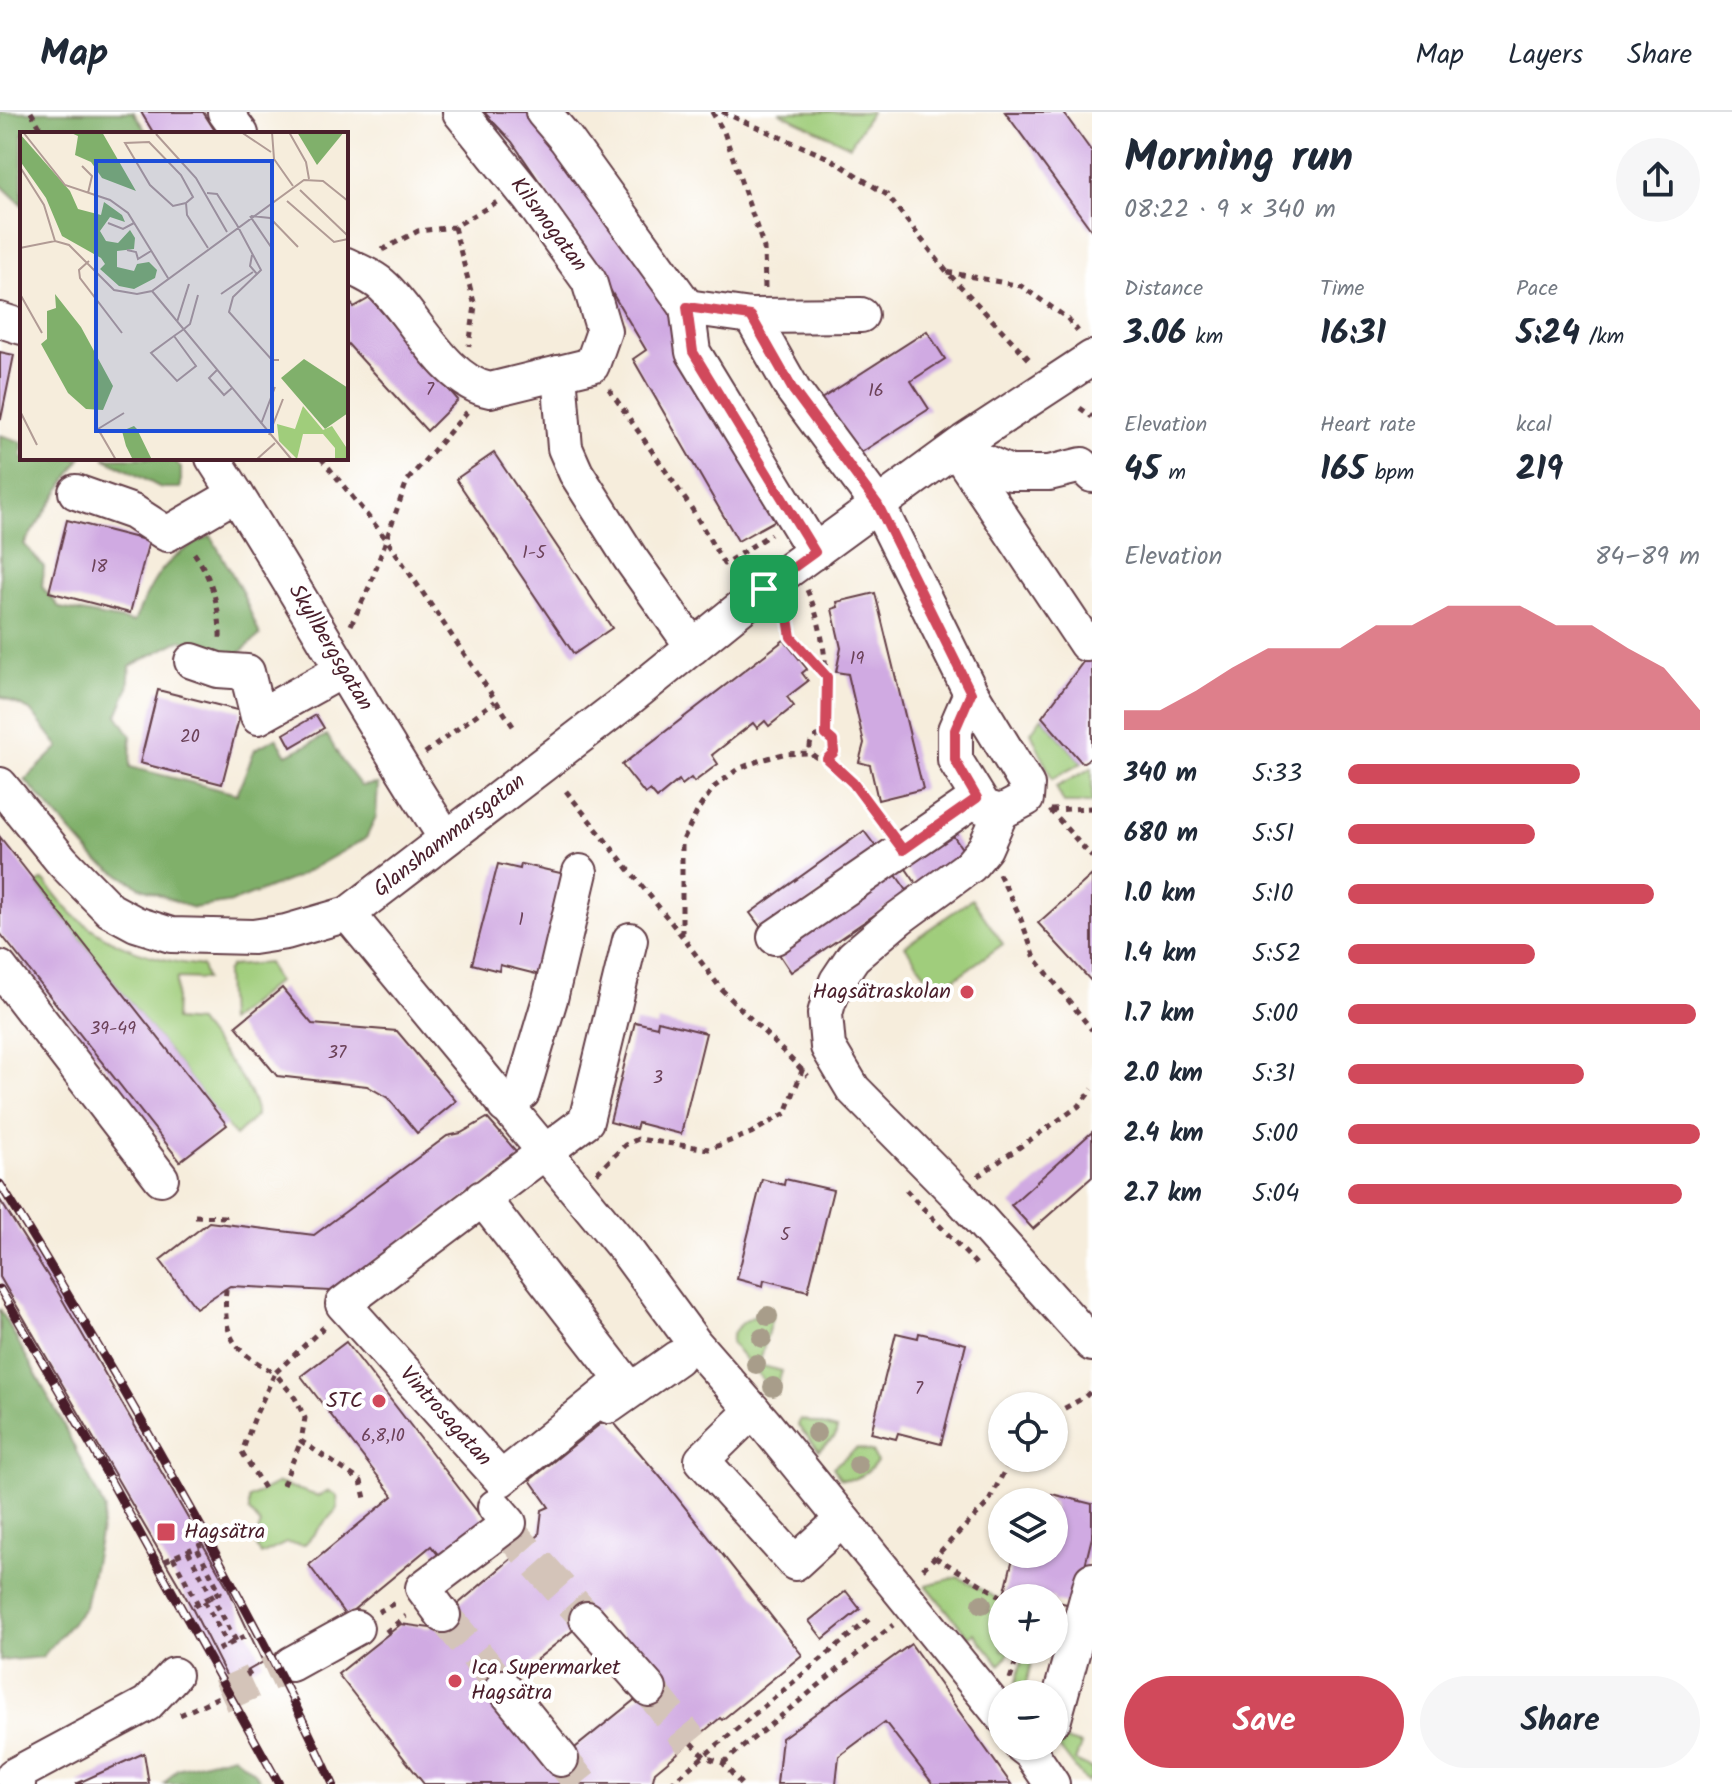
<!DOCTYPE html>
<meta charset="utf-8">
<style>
:root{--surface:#fff;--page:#f6f6f7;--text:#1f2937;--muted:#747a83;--line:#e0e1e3;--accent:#d1495b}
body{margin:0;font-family:Kalam,sans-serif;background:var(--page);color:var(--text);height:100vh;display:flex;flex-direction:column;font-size:30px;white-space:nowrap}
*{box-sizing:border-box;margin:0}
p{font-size:26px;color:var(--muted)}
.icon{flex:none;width:44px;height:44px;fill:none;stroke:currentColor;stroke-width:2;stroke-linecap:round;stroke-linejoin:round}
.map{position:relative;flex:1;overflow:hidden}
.side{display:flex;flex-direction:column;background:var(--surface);width:640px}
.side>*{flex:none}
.controls{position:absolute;left:988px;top:1280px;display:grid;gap:16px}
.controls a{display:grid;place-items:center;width:80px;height:80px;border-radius:50%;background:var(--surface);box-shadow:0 2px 6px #0004;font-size:40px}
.pin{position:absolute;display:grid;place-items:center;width:68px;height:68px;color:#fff;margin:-34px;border-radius:16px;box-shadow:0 4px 12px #0006}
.round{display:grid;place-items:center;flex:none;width:84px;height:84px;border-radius:42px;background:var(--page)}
.overview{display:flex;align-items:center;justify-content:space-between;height:136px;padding:0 32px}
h1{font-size:44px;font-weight:700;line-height:60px}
.figures{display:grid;grid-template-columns:repeat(3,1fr);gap:12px;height:136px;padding:8px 32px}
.figures div{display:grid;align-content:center}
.figures b{font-size:34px;font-weight:700}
.figures small{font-size:22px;font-weight:400}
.figures p{font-size:22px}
.chart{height:224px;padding:16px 32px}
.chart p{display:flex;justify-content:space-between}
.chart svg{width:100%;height:144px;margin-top:8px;fill:var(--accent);opacity:.7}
.action{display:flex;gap:16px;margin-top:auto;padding:16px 32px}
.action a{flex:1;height:92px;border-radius:48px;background:var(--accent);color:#fff;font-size:32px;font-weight:700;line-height:92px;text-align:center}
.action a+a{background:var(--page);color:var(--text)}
ul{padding:0 32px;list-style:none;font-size:26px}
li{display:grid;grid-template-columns:128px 96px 1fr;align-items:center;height:60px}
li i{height:20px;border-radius:10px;background:var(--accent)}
header{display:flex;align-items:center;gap:48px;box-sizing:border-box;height:112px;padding:0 40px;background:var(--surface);border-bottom:2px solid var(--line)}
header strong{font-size:38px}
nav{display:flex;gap:44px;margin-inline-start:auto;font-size:28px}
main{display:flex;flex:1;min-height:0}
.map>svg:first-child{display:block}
.green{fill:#a0cd7b;stroke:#757653;stroke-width:2}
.forest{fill:#80b06b;stroke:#65684b;stroke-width:2}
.building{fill:#d0aae2;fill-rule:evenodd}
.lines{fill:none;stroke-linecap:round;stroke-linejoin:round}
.minor-tunnel{stroke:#d4c4b9;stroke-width:34;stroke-dasharray:34 17;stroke-linecap:butt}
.minor-casing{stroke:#643e46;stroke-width:38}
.path{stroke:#643e46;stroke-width:5;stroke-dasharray:6 6;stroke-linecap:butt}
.minor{stroke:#fff;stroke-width:34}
.rail-casing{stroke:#4a1f2b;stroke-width:9}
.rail{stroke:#fff;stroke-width:6;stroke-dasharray:18;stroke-linecap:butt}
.tree{fill:#a89d8a}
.route-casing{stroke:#fff;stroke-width:16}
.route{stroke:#d1495b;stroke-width:10}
.poi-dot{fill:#d1495b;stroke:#fff;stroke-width:3}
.labels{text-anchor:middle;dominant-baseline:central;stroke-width:8;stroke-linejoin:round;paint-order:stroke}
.number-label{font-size:18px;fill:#6c4259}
.street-label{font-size:22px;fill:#4a1f2b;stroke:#fff}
.poi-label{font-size:22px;fill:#4a1f2b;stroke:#fff;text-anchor:end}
.inset-road{fill:none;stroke:#b19b95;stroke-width:2}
.view{fill:#1d4ed8;fill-opacity:0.15;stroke:#1d4ed8;stroke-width:4}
.inset-edge{fill:none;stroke:#4a1f2b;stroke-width:4}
</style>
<header>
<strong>Map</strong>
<nav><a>Map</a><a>Layers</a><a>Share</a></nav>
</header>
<main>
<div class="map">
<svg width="1092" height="1672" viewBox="0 0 1092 1672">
<rect width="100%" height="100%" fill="#fff"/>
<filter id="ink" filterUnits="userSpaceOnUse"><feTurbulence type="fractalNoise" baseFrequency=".0125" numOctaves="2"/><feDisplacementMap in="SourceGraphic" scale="16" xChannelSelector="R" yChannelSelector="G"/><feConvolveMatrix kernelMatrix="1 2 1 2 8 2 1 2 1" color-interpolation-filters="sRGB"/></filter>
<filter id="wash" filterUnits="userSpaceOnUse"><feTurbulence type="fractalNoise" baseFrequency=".006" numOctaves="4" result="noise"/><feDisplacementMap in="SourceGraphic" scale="32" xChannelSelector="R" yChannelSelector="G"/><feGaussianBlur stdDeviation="1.8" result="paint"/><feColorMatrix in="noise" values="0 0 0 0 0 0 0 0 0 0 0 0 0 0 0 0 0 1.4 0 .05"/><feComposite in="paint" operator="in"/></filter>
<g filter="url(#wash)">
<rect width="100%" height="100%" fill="#f6eddc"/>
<g class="green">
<polygon points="779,0 871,0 850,34"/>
<polygon points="1042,605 1082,651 1052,667 1031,620"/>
<polygon points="1092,656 1092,691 1064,691 1056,675"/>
<path d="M43,768C54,780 64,795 76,805C113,836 156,848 202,854L206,867L177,866L175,908L198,910C213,932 258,978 256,1004L235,1024L37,772Z"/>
<polygon points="972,787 1003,832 937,879 905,834"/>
<polygon points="268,851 277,870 228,910 226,860 231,854"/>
<path d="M759,1201H773L759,1253L782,1259L775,1282L731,1231C732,1214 746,1209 759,1201Z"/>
<polygon points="800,1307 837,1317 835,1325 819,1338 798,1314"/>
<path d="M857,1336L872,1340L877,1350C866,1361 857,1371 840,1366L833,1355Z"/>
<polygon points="278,1371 318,1384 329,1379 337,1384 338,1396 304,1433 286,1431 261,1443 254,1429 261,1413 249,1399 249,1386"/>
<polygon points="958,1465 1002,1489 1002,1538 1011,1538 1000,1553 974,1521 969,1525 926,1473"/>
<polygon points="1033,1538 1035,1538 1025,1575 1042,1582 1016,1582 1014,1576 1024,1542 1031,1543"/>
<polygon points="1056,1625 1081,1633 1075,1649 1092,1657 1092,1666 1086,1670 1054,1629"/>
</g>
<g class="forest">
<polygon points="0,0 133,0 148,22 22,22 22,93 0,72"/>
<path d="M0,323L22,330V346H81L24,432L44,455L42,475L60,496L134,510C154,465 164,444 211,424L241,478L260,523L235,545L181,528L130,554L128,577L117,603L131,624L130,655L237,682L255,637L276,626L287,643L327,623L342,649L361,674L378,672L376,705L366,726L297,765L233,790L193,796L140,775L96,748L25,668L59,635L30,598L0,584Z"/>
<polygon points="104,346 173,346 181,356 181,376 161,376"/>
<polygon points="0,1197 60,1306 105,1398 85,1495 42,1545 0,1549"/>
<polygon points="233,1643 257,1663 262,1672 164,1672 177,1657"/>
</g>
<g id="blocks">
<g class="building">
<polygon points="141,0 203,0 217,22 154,22"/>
<polygon points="484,0 542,0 623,107 781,405 738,429 633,247 646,238 586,137 512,30"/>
<polygon points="1005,0 1063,0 1092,40 1092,119"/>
<polygon points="346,186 354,195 370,186 458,288 427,319 346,230"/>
<polygon points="927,219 945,247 911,269 929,297 854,345 818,289"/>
<polygon points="0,240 14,243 1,307 0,307"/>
<polygon points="494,341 612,516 574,542 456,367"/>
<polygon points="67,408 149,429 130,501 49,480"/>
<polygon points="875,481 923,677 878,688 870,653 859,650 864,631 848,562 836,560 841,536 832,497 838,495 837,490"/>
<polygon points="784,528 807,557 802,561 808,569 787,585 794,594 769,614 765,609 757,616 753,611 712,643 718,652 694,670 691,666 682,673 679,668 657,686 650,678 645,682 622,653"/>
<polygon points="1092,538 1092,645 1082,651 1042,605"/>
<polygon points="158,578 241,599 222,672 140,651"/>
<polygon points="316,603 324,616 291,635 284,622"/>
<polygon points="949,718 965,741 918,774 902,751"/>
<polygon points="864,719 879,739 765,821 750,801"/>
<polygon points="0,725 227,1013 180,1049 0,821"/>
<polygon points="498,752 520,757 521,752 569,763 544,864 500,853 499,859 472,852"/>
<polygon points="893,759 908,780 791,860 777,839"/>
<polygon points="1092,763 1092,870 1038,811"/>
<polygon points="282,876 312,912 397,919 456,989 417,1021 388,986 367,974 277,964 236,914"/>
<polygon points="658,909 706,921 681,1022 638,1011 636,1017 610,1010 635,910 657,915"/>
<polygon points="487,1006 522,1046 331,1179 230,1174 196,1196 160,1148 209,1110 314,1123 447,1024 461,1021"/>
<polygon points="1092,1020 1092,1065 1033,1117 1011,1093"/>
<polygon points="762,1067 784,1073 785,1067 833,1078 808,1179 764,1168 763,1174 737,1167"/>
<polygon points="0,1088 58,1180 228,1476 263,1550 229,1569 191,1494 0,1165"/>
<polygon points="896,1221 918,1226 919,1221 966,1232 941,1332 898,1321 896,1327 871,1321"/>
<polygon points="346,1230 486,1411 441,1446 431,1434 346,1504 309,1453 393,1384 301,1264"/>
<path d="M609,1305L668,1374L802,1543L722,1608L720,1606L655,1660L652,1672H424L338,1562L401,1512L430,1516L539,1423L542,1398L549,1395L530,1368ZM601,1496L659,1568L550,1656L491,1584Z"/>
<polygon points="1029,1382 1051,1388 1052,1382 1092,1392 1092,1425 1075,1494 1054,1489 1054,1486 1031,1483 1030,1486 1018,1486 1004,1483 1014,1442 1054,1442 1054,1390 1027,1390"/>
<polygon points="846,1479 860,1497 823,1527 809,1509"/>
<polygon points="911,1532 1011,1672 933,1672 885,1610 839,1644 836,1672 777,1672 782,1626"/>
<polygon points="144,1641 149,1672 76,1672"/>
</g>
</g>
</g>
<g filter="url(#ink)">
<use href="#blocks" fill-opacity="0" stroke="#643e46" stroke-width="2"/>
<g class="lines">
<g class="minor-tunnel">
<polyline points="504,1414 587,1507"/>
<polyline points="443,1503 503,1575"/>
<polyline points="649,1577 692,1631"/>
<polyline points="221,1584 291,1552"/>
<polyline points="561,1647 581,1672"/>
</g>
<g class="minor-casing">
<g id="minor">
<polyline points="225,0 241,22"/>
<polyline points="543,0 566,27 687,195 693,240 815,440"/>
<path d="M346,153C358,159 374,165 384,175C415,204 445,270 490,278L592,253L604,219L589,169L530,87L460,0"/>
<polyline points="687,195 751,204 793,278 878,393 971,581 1027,673 1026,687 1001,700 984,695 955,648 955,618 971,581"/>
<polyline points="751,204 861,203"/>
<polyline points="0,208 22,215"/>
<polyline points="559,261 565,336 576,361 630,446 693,535"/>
<polyline points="956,337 1086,532"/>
<polyline points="956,337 1010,361 1049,361 1082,353 1092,363"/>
<path d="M213,346C294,471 365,602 446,726"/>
<polyline points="76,380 133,400 167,422 236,382"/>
<polyline points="192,549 218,558 247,560 258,605 343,558"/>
<polyline points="0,673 62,749 110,798 136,812 171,823 253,825 286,820 348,802 622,592 774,469 964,330 1092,246"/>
<polyline points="1001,700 985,736 970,754 899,806 853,845 837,869 828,891 825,902 828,935 853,977 958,1083 1092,1232"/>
<polyline points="348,802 626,1138 695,1232 764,1311 1002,1604"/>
<polyline points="775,825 977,686"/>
<polyline points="0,856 161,1066"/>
<polyline points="505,994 522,981 550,887 580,760"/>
<polyline points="482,1086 623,1268 501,1367 343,1192 586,1009 630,828"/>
<polyline points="609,1294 677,1246"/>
<polyline points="753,1298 702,1348 795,1451 842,1408"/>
<polyline points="443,1503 423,1476 509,1411 495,1395"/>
<polyline points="587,1507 649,1577"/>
<polyline points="291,1552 356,1516"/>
<polyline points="503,1575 561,1647"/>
<polyline points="1054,1607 1092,1468"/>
<polyline points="1022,1634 1031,1641 1052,1672"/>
<polyline points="18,1672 13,1664 147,1592 174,1563"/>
</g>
</g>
<g class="path">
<polyline points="31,0 44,22"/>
<polyline points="712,0 724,20 764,136 765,177"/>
<polyline points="722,0 831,47 887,83 947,160 1029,247"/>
<polyline points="454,115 475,194 469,234"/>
<polyline points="382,138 418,119 454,115 497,90"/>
<polyline points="947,160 1021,174 1067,206 1078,219"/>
<polyline points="609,277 692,397 724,452 771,422"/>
<polyline points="1080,296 1092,305"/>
<polyline points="321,346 387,428 515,617"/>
<path d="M194,441C212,465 221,500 220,529"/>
<path d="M807,478C827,521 829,576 826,623"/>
<polyline points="785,498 791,525 826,565"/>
<polyline points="351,513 370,473 407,369 467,300"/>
<circle cx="822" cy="635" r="12"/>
<polyline points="425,641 495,589"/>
<polyline points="827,647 853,671 885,715"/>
<polyline points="566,679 682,824 721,877 808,964"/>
<polyline points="1050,698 1092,745"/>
<polyline points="1051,698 1092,696"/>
<polyline points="999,762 1019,802 1035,846 1092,918"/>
<polyline points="682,823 682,730 699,696 714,675 738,657 761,648 783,642 810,641"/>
<polyline points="597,1061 625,1033 638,1027 709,1037 751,1021 786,1001 803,956"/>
<polyline points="978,1064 1079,994 1092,977"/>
<polyline points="906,1078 976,1152"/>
<polyline points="195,1104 224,1105 224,1112"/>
<path d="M226,1177C223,1227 233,1238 275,1261L256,1302L242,1340L265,1378"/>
<polyline points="324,1215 275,1261 295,1286 305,1306 301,1329 361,1369 366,1391"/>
<polyline points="1054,1302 1085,1285 1092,1278"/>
<polyline points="283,1373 301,1329"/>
<polyline points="188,1439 236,1529"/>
<polyline points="173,1445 198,1492"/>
<polyline points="935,1445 1004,1486"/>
<polyline points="165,1449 202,1432"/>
<polyline points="923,1457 988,1391 1011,1346"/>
<polyline points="204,1489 228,1533"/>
<polyline points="194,1494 220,1480 196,1434"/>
<polyline points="378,1500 397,1490"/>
<polyline points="386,1520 406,1504"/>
<polyline points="218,1538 245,1524"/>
<polyline points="247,1559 253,1569"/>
<polyline points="1010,1567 1020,1538"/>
<polyline points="180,1603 221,1584"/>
<polyline points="692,1631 705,1645 723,1651 741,1672"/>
<polyline points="723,1651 893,1513"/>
<polyline points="670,1672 872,1505"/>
</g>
<use href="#minor" class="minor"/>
<g class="rail-casing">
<g id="rail">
<path d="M0,1072C68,1180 132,1291 194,1402C243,1491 291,1580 333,1672"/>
<polyline points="0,1177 93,1337 279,1672"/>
</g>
</g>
<use href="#rail" class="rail"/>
</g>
<g class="tree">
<circle cx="768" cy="1204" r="10"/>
<circle cx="762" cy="1226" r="10"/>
<circle cx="756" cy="1252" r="10"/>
<circle cx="773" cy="1275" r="10"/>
<circle cx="816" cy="1321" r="10"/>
<circle cx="858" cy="1353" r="10"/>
<circle cx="982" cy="1492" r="10"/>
</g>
</g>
<g class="lines" filter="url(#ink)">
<g class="route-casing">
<polygon id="route" points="687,195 751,204 793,278 878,393 971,581 955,618 955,648 977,686 903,738 853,671 827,647 834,640 833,629 826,623 827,565 791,525 787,500 764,477 815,440 693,240"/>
</g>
<use href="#route" class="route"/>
</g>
<g class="poi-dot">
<circle cx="967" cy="880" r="8"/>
<circle cx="379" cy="1289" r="8"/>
<rect x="156" y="1410" width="20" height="20" rx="4"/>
<circle cx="455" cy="1569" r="8"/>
</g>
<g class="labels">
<g class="number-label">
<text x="430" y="278">7</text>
<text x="876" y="279">16</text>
<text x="534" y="441">1-5</text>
<text x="99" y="455">18</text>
<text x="857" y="547">19</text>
<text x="190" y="625">20</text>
<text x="521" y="808">1</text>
<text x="113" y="917">39-49</text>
<text x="337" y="941">37</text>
<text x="658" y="966">3</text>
<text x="785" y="1123">5</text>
<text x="919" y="1277">7</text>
<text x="383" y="1324">6,8,10</text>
</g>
<g class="street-label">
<text transform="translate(548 113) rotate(53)">Kilsmogatan</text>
<text transform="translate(330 536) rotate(59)">Skyllbergsgatan</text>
<text transform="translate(450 724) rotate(-38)">Glanshammarsgatan</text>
<text transform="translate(445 1305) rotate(48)">Vintrosagatan</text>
</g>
<g class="poi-label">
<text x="951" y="880">Hagsätraskolan</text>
<text x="363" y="1289">STC</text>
<text x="184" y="1420" text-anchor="start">Hagsätra</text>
<text x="471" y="1556" text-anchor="start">Ica Supermarket<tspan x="471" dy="25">Hagsätra</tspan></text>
</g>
</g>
<g transform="translate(20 20)">
<rect width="328" height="328" fill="#f6eddc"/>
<path d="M283,274L303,298L312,294L328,318V328L315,327V316L303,302H283L277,327L259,309L257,292L275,297Z" fill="#a0cd7b"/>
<path d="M49,0H82L116,59L82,46L71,30L55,23L58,4ZM277,0H324L297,33ZM0,2L50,59L58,77L81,83L84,70L102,83L105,90L90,85L80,99L86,109L98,111L110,98L115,106L114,117L97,119V135L114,139L117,132L129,130L137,138L135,146L114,157L99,154L80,137L85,132L81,126L42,104L26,66L0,29ZM35,162L61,195L93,254L83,278L66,277L48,261L21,212L27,207V179L36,176ZM284,227L328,256V281L305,297L261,246ZM114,294L117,297L132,328H113L106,314L102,299Z" fill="#80b06b"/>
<path class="inset-road" d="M3,0L45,53L90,68L108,81L148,146M221,0L251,20M252,0L254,27L273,54M269,0L286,30L289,47M136,2L176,46L207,100M62,34L72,44L68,61M0,35L24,73L35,109M280,58L328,104M187,61L197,62L217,93L241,138L237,142L230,134L232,123M267,69L314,110L328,107M166,71L153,74L130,53L105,11L129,10L161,43L173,65L166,71L167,83L188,116M230,84L251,115M231,84L250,86L278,115M88,91L103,97L114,91M0,116L35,109L49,113L94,158L117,162L132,159L284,48L303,49L328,69M107,118L116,120L118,127L131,119M69,129L59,138L60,146L102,201M237,142L213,165L209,180L252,228H259M132,159L272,328M0,162L22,201M201,162L233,140M157,190L169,152M154,204L176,234L157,249L131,221L154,204L164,197L170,192L178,163M197,238L189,246L204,263L212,256M0,279L17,313M241,292L255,255M249,303L263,267M96,328L78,297L104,281M236,328L255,311"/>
<path class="view" d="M76,29H252V299H76Z"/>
<rect width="328" height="328" class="inset-edge"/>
</g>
</svg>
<div class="controls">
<a><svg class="icon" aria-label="locate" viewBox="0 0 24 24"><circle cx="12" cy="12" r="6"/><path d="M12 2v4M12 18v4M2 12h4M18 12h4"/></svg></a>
<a><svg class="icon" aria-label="layers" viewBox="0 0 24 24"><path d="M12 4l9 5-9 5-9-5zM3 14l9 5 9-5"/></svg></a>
<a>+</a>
<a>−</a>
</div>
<div class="pin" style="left:764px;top:477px;background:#1e9e55"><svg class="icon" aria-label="arrive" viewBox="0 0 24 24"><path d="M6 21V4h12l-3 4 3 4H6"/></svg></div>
</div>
<section class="side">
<div class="overview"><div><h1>Morning run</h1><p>08:22 · 9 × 340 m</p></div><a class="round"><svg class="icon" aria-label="share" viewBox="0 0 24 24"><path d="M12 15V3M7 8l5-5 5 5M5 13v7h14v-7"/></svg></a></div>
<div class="figures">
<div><p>Distance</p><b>3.06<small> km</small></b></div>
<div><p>Time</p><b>16:31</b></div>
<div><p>Pace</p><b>5:24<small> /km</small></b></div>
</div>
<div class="figures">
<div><p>Elevation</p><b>45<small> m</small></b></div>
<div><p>Heart rate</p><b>165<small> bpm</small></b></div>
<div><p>kcal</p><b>219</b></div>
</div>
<div class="chart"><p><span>Elevation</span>84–89 m</p>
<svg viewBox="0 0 160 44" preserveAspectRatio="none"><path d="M0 44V38L10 38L20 32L30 25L40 19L50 19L60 19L70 12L80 12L90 6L100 6L110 6L120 12L130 12L140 19L150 25L160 38V44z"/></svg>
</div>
<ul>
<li><b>340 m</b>5:33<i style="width:66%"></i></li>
<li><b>680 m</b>5:51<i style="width:53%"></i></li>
<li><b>1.0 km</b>5:10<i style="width:87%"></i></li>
<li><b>1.4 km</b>5:52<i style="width:53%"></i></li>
<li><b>1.7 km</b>5:00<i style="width:99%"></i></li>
<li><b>2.0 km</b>5:31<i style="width:67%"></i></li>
<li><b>2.4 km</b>5:00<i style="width:100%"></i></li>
<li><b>2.7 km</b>5:04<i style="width:95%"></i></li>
</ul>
<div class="action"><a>Save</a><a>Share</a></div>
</section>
</main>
